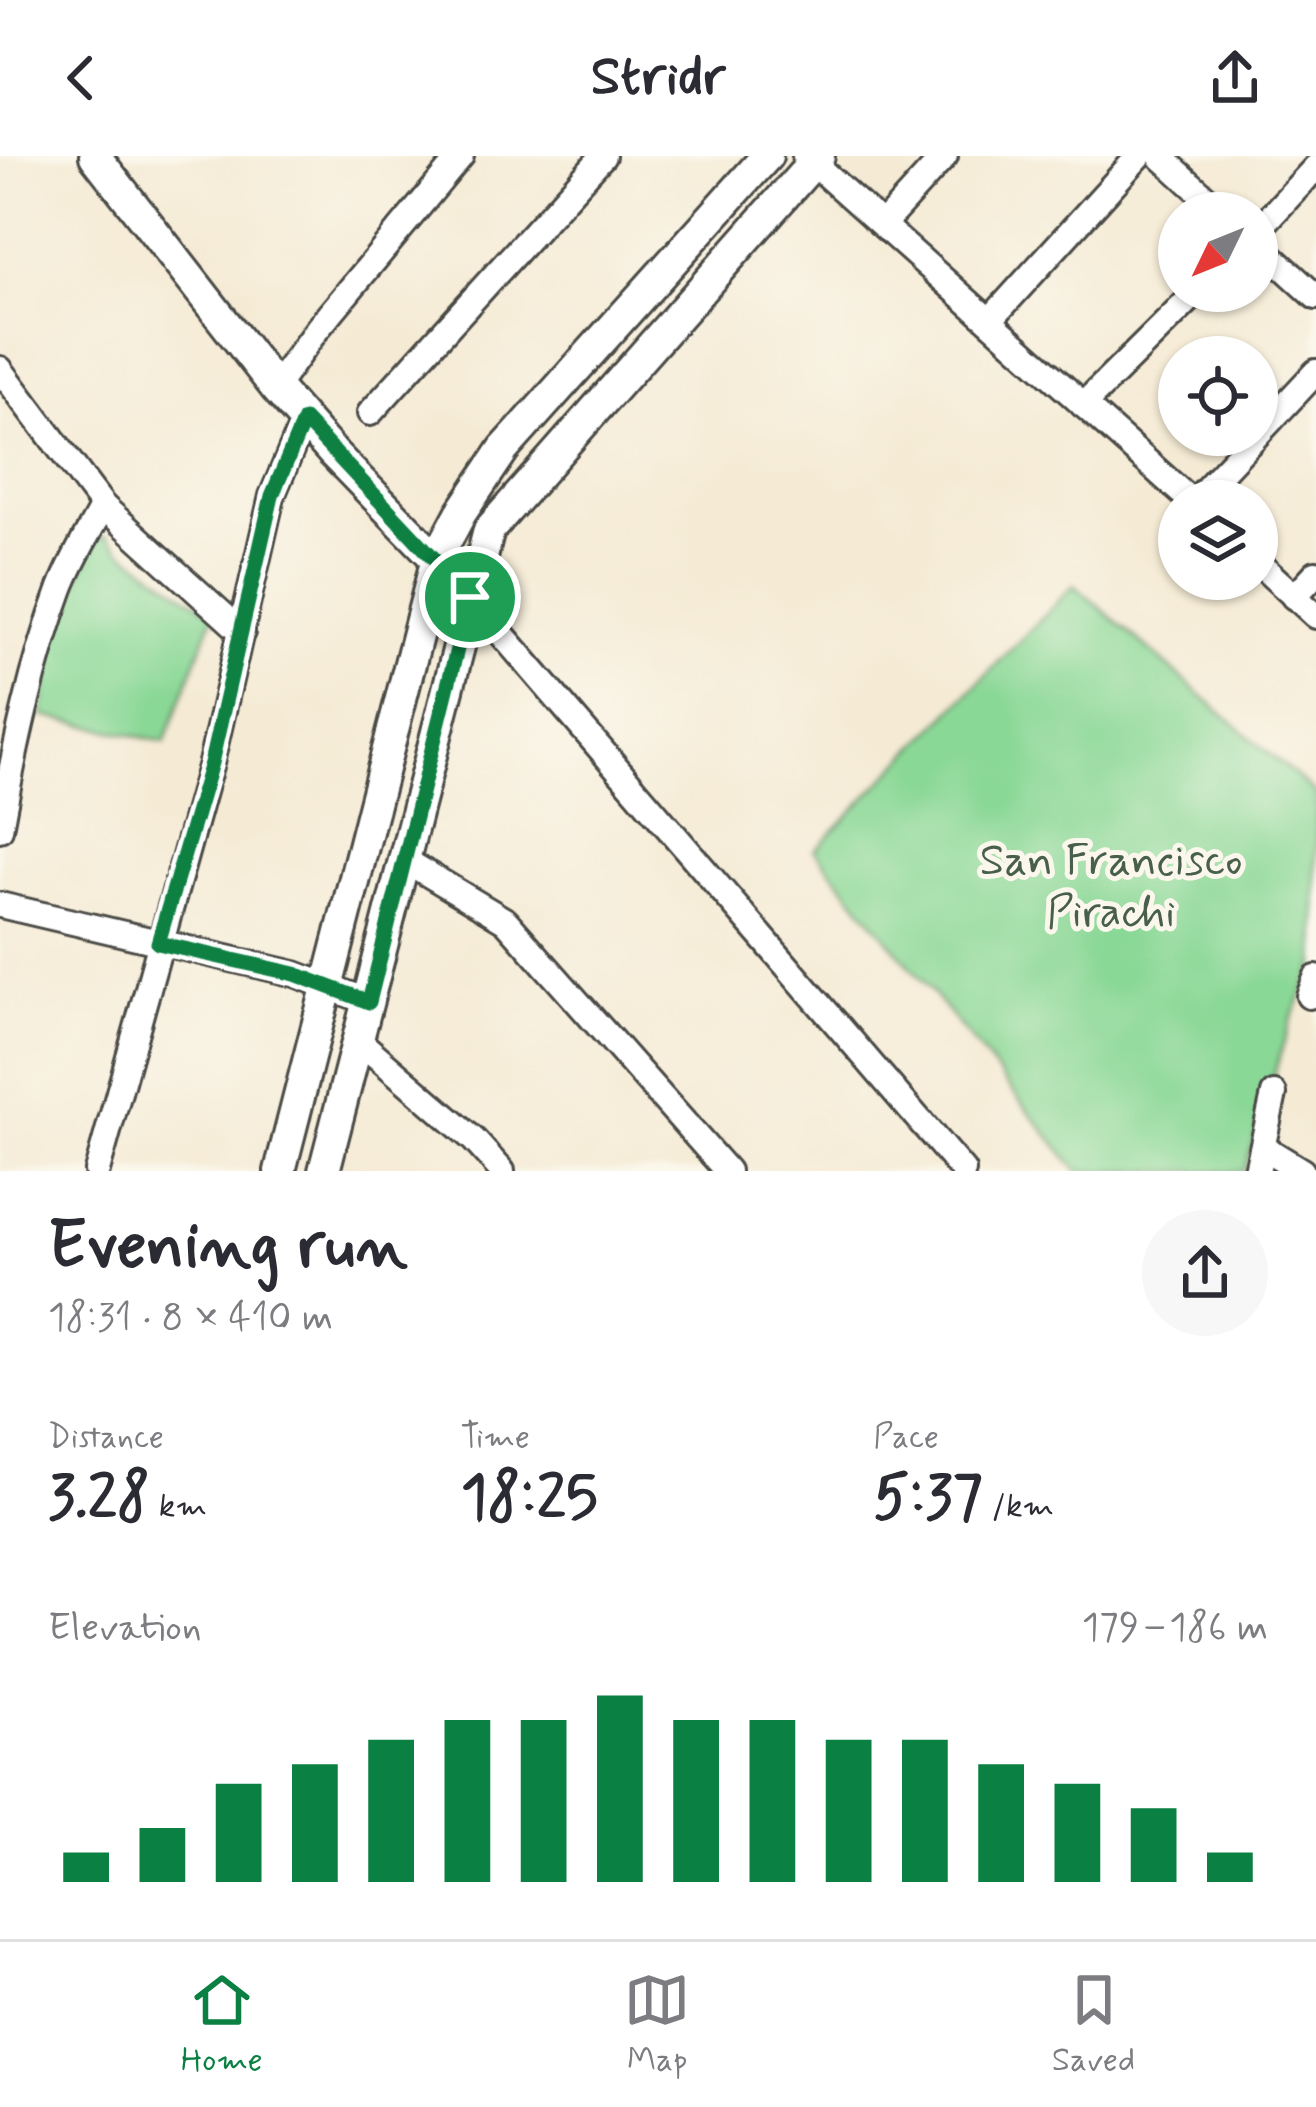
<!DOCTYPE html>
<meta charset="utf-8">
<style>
:root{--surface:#fff;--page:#f7f7f7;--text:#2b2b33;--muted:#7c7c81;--line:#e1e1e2;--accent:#0b8043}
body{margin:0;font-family:Mynerve,sans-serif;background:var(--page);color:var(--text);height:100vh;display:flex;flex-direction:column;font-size:45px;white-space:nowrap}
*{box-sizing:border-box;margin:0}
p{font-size:39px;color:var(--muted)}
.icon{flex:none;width:66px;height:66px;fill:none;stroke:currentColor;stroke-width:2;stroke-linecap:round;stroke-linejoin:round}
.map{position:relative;height:1015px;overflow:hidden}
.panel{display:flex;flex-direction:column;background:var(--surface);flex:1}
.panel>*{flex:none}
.needle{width:78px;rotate:227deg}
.buttons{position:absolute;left:1158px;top:36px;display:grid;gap:24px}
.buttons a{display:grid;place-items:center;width:120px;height:120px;border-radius:50%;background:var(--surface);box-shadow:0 3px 9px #0004;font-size:60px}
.pin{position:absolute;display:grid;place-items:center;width:102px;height:102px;color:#fff;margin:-51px;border:6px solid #fff;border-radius:50%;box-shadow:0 3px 12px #0007}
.round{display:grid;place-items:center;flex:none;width:126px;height:126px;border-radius:63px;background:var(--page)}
.overview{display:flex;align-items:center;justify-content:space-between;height:204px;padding:0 48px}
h1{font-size:66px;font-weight:700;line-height:90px}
.figures{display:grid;grid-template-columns:repeat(3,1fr);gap:18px;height:204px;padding:12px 48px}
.figures div{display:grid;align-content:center}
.figures b{font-size:60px;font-weight:700}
.figures small{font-size:33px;font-weight:400}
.figures p{font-size:33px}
.chart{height:336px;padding:24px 48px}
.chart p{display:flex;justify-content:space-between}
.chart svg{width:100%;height:216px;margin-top:12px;stroke:var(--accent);stroke-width:6}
header{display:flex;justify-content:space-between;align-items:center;height:156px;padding:0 48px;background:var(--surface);font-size:54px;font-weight:700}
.tab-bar{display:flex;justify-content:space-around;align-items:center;height:168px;border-top:3px solid var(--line);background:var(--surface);font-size:33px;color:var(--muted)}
.tab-bar a{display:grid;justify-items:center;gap:6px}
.tab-bar .selected{color:var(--accent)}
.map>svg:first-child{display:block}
.green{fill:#8ad896;stroke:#5a8260;stroke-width:3}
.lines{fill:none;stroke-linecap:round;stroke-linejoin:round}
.minor-casing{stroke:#494844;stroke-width:30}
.tertiary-casing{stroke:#494844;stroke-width:36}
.minor{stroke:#fff;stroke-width:24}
.tertiary{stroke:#fff;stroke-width:30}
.route-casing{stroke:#fff;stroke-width:24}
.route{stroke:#0b8043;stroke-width:15}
.labels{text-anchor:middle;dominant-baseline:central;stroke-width:10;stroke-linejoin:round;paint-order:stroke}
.park-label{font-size:45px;fill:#485f4b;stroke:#fbf7ec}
</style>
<header><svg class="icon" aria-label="back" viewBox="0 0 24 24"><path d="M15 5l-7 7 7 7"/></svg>Stridr<svg class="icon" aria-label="share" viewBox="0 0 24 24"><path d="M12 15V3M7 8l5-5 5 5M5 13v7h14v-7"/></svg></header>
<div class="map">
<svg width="1316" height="1015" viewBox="0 0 1316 1015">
<rect width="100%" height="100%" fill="#fbf7ec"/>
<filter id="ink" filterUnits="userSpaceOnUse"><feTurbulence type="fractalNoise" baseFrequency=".00833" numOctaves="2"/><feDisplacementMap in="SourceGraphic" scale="24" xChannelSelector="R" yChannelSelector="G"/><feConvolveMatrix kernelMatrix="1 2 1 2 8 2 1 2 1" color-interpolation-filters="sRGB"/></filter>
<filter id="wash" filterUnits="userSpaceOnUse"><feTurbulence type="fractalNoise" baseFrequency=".004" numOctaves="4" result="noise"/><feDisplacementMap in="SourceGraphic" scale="48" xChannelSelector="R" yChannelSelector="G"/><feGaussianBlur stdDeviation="2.7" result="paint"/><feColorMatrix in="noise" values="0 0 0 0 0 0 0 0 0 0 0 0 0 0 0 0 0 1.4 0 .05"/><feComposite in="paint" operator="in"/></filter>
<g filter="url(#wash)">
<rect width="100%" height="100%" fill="#f5ebd5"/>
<g class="green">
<path d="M106,379L122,395L214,458L165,586L43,560C47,491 67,444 97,384Z"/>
<polygon points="1074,429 1316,638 1316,808 1290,867 1244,1015 1078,1015 815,694"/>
</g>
</g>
<g filter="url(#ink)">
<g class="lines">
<g class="minor-casing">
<g id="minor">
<polyline points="805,0 1191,345"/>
<polyline points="1160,0 1223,57"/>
<polyline points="883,68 945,0"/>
<polyline points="1257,75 1316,11"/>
<polyline points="1257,87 1316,141"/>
<polyline points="990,164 1139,0"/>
<polyline points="0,213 103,350 242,476"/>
<polyline points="275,231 318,172 461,0"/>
<polyline points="1083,249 1198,135"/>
<polyline points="370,257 603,0"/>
<polyline points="1195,345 1316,216"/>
<polyline points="1257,406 1316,460"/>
<polyline points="470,441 963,1015"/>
<polyline points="1294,441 1316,417"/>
<path d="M0,673C15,591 32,510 61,432C72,403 89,376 103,350"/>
<polyline points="403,703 506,765 727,1015"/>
<polyline points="0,749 295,818 369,846"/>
<polyline points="1309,840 1316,822"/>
<polyline points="358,884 474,984 502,1015"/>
<polyline points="1263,991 1302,1015"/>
<polyline points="97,1015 211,607 272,340 304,264"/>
<polyline points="1257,1015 1274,938"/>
</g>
</g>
<g class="tertiary-casing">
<g id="tertiary">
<polyline points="95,0 275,231 333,297 446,413"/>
<polyline points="280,1015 437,402 461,357 504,293 767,0"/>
<polyline points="324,1015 489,374 819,0"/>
</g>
</g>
<use href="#minor" class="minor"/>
<use href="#tertiary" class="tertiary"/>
</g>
</g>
<g class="lines" filter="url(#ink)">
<g class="route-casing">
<polygon id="route" points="304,264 470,441 369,846 295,818 158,787 211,607 272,340"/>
</g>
<use href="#route" class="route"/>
</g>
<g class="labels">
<g class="park-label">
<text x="1111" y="705">San Francisco<tspan x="1111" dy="52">Pirachi</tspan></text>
</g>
</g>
</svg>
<div class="buttons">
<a><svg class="needle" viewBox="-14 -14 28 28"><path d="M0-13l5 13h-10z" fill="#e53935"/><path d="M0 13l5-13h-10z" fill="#7c7c81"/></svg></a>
<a><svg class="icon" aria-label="locate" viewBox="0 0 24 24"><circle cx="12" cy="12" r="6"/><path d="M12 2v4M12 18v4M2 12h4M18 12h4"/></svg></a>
<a><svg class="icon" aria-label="layers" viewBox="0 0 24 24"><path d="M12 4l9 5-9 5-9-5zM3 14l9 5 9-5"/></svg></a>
</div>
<div class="pin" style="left:470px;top:441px;background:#1e9e55"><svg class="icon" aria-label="arrive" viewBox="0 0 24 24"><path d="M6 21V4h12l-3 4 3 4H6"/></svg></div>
</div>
<section class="panel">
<div class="overview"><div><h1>Evening run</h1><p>18:31 · 8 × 410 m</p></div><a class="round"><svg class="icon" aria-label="share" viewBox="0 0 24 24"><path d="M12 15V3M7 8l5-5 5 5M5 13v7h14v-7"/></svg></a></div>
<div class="figures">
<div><p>Distance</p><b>3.28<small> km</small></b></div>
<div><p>Time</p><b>18:25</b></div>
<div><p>Pace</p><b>5:37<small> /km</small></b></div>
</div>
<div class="chart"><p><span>Elevation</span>179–186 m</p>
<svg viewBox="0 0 160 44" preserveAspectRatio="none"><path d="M5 44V38M15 44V33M25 44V24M35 44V20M45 44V15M55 44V11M65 44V11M75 44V6M85 44V11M95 44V11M105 44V15M115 44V15M125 44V20M135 44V24M145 44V29M155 44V38"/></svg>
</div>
</section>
<nav class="tab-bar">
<a class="selected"><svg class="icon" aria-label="home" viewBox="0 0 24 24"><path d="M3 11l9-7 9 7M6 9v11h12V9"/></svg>Home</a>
<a><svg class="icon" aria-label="map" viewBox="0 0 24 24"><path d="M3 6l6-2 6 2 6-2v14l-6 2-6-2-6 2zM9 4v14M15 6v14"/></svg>Map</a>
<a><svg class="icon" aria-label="saved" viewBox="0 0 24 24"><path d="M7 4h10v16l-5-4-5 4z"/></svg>Saved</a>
</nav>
